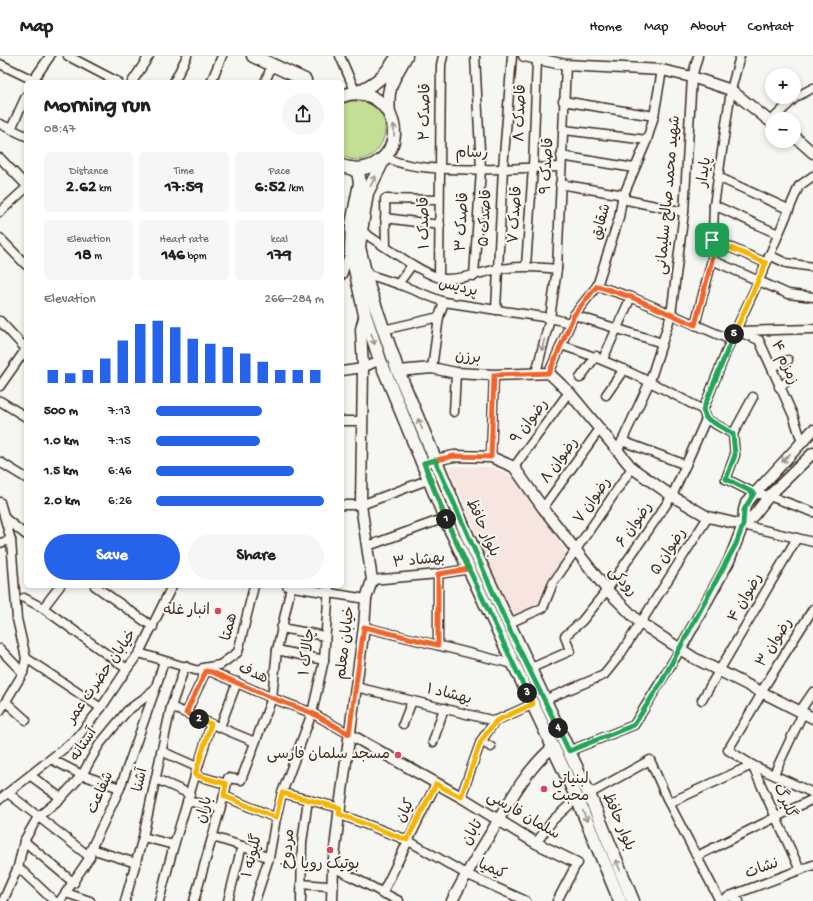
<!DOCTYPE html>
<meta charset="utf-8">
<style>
:root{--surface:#fff;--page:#f6f6f6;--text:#202124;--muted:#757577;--line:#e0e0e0;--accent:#2563eb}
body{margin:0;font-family:"Gochi Hand","Playpen Sans Arabic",sans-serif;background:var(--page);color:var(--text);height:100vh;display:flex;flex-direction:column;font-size:15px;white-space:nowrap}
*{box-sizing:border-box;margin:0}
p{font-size:13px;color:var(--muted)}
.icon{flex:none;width:22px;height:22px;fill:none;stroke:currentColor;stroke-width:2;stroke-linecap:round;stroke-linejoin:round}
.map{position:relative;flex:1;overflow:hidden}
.panel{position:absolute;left:24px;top:24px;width:320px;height:508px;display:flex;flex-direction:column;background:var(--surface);border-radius:6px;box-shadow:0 2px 6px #0003}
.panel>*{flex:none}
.buttons{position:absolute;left:765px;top:12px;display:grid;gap:8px}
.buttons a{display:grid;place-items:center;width:36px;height:36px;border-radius:50%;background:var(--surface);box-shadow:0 2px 6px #0003;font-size:20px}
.pin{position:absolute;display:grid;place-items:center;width:34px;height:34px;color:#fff;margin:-17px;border-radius:8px;box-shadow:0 2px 6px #0006}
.km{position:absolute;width:20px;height:20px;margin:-10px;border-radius:50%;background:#222;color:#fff;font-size:11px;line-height:20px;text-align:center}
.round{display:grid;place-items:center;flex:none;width:42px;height:42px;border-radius:21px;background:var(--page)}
.summary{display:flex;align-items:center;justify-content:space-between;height:68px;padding:0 20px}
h1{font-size:22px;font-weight:700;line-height:30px}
.figures{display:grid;grid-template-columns:repeat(3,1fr);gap:6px;height:68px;padding:4px 20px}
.figures div{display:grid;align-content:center;border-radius:6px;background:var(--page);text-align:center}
.figures b{font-size:17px;font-weight:700}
.figures small{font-size:11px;font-weight:400}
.figures p{font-size:11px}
.chart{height:112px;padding:8px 20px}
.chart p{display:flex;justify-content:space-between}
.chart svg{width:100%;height:72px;margin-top:4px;stroke:var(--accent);stroke-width:6}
.action{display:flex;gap:8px;margin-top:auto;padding:8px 20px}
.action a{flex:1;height:46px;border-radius:24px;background:var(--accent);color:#fff;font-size:16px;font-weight:700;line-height:46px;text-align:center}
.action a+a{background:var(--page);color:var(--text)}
ul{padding:0 20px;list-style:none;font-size:13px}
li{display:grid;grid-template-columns:64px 48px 1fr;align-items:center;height:30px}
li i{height:10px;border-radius:5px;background:var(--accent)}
header{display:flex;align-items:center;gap:24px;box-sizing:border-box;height:56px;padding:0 20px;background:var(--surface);border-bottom:1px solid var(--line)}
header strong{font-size:19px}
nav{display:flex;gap:22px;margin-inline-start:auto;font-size:14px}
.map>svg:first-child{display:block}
.built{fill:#f7e5e1}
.green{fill:#c3de95;stroke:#7f845a}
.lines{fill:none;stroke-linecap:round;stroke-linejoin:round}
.minor-casing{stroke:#3b2a1e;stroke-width:11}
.tertiary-casing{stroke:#3b2a1e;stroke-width:13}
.secondary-casing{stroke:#3b2a1e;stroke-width:15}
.minor{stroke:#f6f6f2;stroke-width:8}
.tertiary{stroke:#f6f6f2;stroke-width:10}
.secondary{stroke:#f6f6f2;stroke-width:12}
.oneway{stroke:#989088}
.split-1-casing{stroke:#fff;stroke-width:8}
.split-2-casing{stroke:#fff;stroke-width:8}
.split-3-casing{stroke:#fff;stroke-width:8}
.split-4-casing{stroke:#fff;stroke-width:8}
.split-5-casing{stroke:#fff;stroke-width:8}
.split-6-casing{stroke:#fff;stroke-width:8}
.split-1{stroke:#f0652b;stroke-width:5}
.split-2{stroke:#f0652b;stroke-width:5}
.split-3{stroke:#f5b400;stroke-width:5}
.split-4{stroke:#22a559;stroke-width:5}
.split-5{stroke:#22a559;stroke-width:5}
.split-6{stroke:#f5b400;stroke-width:5}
.poi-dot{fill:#d1495b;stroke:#f6f6f2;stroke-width:1.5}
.labels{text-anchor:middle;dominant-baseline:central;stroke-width:4;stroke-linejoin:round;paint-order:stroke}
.street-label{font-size:15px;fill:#3b2a1e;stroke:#f6f6f2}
.poi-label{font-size:15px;fill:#3b2a1e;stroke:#f6f6f2;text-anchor:end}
</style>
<header>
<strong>Map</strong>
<nav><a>Home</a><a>Map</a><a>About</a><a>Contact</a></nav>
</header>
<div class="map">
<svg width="813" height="845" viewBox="0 0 813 845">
<rect width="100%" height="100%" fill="#f6f6f2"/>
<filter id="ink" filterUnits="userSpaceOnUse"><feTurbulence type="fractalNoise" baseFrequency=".025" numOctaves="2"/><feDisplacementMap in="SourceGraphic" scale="8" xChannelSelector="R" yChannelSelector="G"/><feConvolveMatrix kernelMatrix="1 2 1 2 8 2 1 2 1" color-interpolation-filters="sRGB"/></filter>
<g filter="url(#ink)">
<polygon class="built" points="449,411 491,411 514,422 532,442 567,498 549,523 540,548 510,560"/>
<path class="green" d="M351,45C411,43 382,124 342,99V48Z"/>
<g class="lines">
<g class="minor-casing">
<g id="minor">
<polyline points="68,0 118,26"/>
<polyline points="340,0 356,37"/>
<polyline points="0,8 37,26"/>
<polyline points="32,26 50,0"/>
<polyline points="132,26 149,0"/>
<polyline points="174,26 187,0"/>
<polyline points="211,26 222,0"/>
<polyline points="265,26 272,9"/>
<polyline points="563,45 654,60"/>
<polyline points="773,63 796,41 813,32"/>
<polyline points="0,68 26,80"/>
<polyline points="11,73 26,40"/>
<polyline points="564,74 647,84"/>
<polyline points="561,100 634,112"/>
<path d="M385,101C422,121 516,111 561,111"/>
<polyline points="0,102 26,129"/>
<polyline points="718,121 788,153"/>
<polyline points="560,128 624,139"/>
<polyline points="622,143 684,156"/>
<polyline points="714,149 778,178"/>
<polyline points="0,156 26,132"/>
<polyline points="385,162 440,169"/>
<path d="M361,175C379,186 427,222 445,223C464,224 481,216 499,213C520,210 536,211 557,213"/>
<polyline points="0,182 26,209"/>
<polyline points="711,183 766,207"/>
<polyline points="386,190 385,143 439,144"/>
<polyline points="769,199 786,207 813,211"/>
<polyline points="712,204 788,238 813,241"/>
<polyline points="526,210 533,111 537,4"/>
<polyline points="364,217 398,228 444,246 550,262 570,267"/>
<polyline points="342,219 350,196"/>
<polyline points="474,220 481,113 475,0"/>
<polyline points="439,221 441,9 443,0"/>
<polyline points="398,228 412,209"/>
<polyline points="597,230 631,241 731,284"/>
<polyline points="496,254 503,112 512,0"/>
<polyline points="574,259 662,287"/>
<polyline points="0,265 26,293"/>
<polyline points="695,269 712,204 714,149 731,34 740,0"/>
<polyline points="383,274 439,261"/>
<polyline points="736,275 759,284 793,359 802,386"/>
<polyline points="741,275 813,273"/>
<path d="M561,289C611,305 657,329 703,354"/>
<polyline points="603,303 631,241"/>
<polyline points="772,311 788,304"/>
<polyline points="432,312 439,261 444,246"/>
<polyline points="342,315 363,312 380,304"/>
<polyline points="536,317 550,262 557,213 566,9"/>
<polyline points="549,317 574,259 597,230 619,162 622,143 647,84 654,60 662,14"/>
<polyline points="580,322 596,300"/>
<polyline points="0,330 26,293"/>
<polyline points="779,331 788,325"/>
<polyline points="606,339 624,313"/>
<polyline points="0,345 26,361"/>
<polyline points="454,356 456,317"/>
<polyline points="706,363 733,378 735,399 726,423 754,437 769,440 813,456"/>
<polyline points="342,365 362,365"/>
<polyline points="733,378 753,341"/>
<polyline points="622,385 686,409"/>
<polyline points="618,394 650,325 671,259 684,156 692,21 698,0"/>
<polyline points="491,401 494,319"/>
<polyline points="0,406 26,422"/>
<polyline points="514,411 569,336"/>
<polyline points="0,446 11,484 17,563 26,602 23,617 0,655"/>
<polyline points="342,449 361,449 430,423"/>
<polyline points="543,452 599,374"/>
<polyline points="6,463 26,479"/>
<polyline points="743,469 813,486"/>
<polyline points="0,487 11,484"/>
<polyline points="368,490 445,462"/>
<polyline points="372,524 438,518 469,513"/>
<polyline points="95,530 153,571"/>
<polyline points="287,530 366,543"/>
<polyline points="24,542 43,552 127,613"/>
<polyline points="43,552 60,530"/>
<polyline points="507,568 543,552 553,527 632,412"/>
<polyline points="364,571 513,608"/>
<polyline points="281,572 325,580"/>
<polyline points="438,589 438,518"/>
<polyline points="0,593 23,617"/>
<polyline points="277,594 324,604"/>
<polyline points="139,597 195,614 212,616 272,642 312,657 349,678"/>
<polyline points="26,602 101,652"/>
<polyline points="203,612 220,609 238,596 254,530"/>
<polyline points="529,613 570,595 565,580 582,565 607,534 672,440 706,363 703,354 731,284 759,224 799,130 813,120"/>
<polyline points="356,631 495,665 533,648"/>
<polyline points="761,636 813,553"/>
<polyline points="762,637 728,694 752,709 813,737"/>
<polyline points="544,644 604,619 620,599 708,461"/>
<polyline points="702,644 797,482"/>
<polyline points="6,646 26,664"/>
<polyline points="171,651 255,686"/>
<polyline points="800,655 813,636"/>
<polyline points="186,657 206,615"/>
<polyline points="403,668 412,645"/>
<polyline points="220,671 237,626"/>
<polyline points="481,685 491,691"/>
<polyline points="433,686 444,652"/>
<polyline points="161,695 197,711"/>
<polyline points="569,695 634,669 680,594"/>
<polyline points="51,703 82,719 120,732"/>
<polyline points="774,718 803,657"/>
<polyline points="195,719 226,728"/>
<polyline points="31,720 61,742"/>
<polyline points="156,723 190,738"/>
<polyline points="8,737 90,801"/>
<polyline points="282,737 340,752"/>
<polyline points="589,738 650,704 669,747 720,845"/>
<polyline points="224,740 276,762"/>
<polyline points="461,741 481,685 495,665"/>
<polyline points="0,743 76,683 101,652 127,613 139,597 172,530"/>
<polyline points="187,745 220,752"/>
<polyline points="669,747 752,709 800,814"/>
<polyline points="339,758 407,784 466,818 526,845"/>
<polyline points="143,781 174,789"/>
<polyline points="213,781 242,790 269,802"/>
<polyline points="24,785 74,827"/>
<polyline points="536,787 553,764 577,742"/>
<polyline points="91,793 136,807"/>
<polyline points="697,800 813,743"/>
<polyline points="18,811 54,845"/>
<polyline points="333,811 399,845"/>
<polyline points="301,828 327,830"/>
<polyline points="66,837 90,845"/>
<polyline points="382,838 436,728"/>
<polyline points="730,840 739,845"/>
<polyline points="3,845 18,811 24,785 38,761 61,742 82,719 99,689 127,655 155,634"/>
<polyline points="60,845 90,801 91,793 120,732 155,634 164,605"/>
<polyline points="125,845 143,781 171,651 185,610"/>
<polyline points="159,845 174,789 211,668"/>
<polyline points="194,845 224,740 228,722 241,724 272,642 277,594 291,531"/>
<polyline points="228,845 242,790"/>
<polyline points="255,845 269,802 276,762 282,737 312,657 324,604 329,530"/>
<polyline points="301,845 302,787 308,743"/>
<polyline points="557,845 577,807"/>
<polyline points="721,845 730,840 813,809"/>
</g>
</g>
<g class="tertiary-casing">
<g id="tertiary">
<polyline points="524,0 566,9 662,14 692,21 731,34 772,67"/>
<polyline points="794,80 813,97"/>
<polyline points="398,315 432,312 456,317 494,319 549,317 569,336 632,412 672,440 708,461 743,469"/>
<polyline points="435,404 454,400 491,401 514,411 543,452 607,534 639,566 694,602 813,662"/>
<polyline points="743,469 754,459 769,440 813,397"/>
<polyline points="680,594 729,505 743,469 744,454 746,447 813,374"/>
<polyline points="349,678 461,741 536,787 577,807"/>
<polyline points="332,845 333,811 339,758 364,571 366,543 372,524 361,449 363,312 361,273 365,258"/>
<path d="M452,845C465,819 480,795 495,770C511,742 528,712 553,691"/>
</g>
</g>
<g class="secondary-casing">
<g id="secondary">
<polyline points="253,0 305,24"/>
<path d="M356,37C374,28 384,22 395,4"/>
<path d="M342,40C386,24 415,85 375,108C364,114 353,114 342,110"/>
<path d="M389,56C386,30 394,22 406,0"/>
<polyline points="385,101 367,137 361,175 359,191 369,232 398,315 467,479 589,738 633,845"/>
<polyline points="351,112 358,116 360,127 352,168 351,195 365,259 380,304 445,462 577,742 620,845"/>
</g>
</g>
<use href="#minor" class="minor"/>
<use href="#tertiary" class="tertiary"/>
<use href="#secondary" class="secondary"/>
</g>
<defs><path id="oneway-shaft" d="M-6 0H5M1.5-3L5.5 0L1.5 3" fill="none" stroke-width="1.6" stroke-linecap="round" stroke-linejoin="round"/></defs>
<g class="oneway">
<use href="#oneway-shaft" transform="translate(394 74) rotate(-92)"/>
<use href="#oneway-shaft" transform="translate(373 125) rotate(-64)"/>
<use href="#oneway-shaft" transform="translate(373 283) rotate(72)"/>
<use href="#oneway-shaft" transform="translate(543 289) rotate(104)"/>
<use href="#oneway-shaft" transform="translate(420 368) rotate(-113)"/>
<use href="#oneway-shaft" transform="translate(786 402) rotate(133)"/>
<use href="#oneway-shaft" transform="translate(585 760) rotate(68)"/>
<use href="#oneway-shaft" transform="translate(618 809) rotate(-112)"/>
</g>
</g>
<g class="lines" filter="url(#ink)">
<g class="split-1-casing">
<polyline id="split-1" points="446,463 424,407 454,400 491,401 494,319 549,317 574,259 597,230 631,241 695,269 712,204 712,184"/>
</g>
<g class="split-2-casing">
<polyline id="split-2" points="199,663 186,657 206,615 212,616 272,642 312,657 349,678 364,571 438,589 438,518 469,513 446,463"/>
</g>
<g class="split-3-casing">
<polyline id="split-3" points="199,663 211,668 195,719 226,728 224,740 276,762 282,737 340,752 339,758 407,784 436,728 461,741 481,685 496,665 533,648 527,637"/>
</g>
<g class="split-4-casing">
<polyline id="split-4" points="527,637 445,462 424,407 435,404 507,568 558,672"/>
</g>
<g class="split-5-casing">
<polyline id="split-5" points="558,672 569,695 634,669 662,625 736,488 743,469 744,454 754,437 726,423 735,399 733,378 706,362 703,354 734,278"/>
</g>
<g class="split-6-casing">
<polyline id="split-6" points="712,184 766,207 734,278"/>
</g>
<use href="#split-1" class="split-1"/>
<use href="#split-2" class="split-2"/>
<use href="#split-3" class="split-3"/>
<use href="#split-4" class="split-4"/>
<use href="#split-5" class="split-5"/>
<use href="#split-6" class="split-6"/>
</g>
<g class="poi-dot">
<circle cx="218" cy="555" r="4"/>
<circle cx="398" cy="699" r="4"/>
<circle cx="544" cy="733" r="4"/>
<circle cx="330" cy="794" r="4"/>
</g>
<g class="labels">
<g class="street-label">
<text transform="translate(426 56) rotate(-89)">قاصدک ۲</text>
<text transform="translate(521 57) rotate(-88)">قاصدک ۸</text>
<text x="472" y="98">رسام</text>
<text transform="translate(548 110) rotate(-87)">قاصدک ۹</text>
<text transform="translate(705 116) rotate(-81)">پایدار</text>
<text transform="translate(669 139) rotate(-85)">شهید محمد صالح سلیمانی</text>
<text transform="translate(516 159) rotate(-86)">قاصدک ۷</text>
<text transform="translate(486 162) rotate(-87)">قاصدک ۵</text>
<text transform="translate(463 166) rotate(-87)">قاصدک ۳</text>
<text transform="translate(602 166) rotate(-75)">شقایق</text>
<text transform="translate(425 167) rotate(-91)">قاصدک ۱</text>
<text transform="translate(458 232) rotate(13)">پردیس</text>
<text transform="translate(468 302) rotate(5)">برزن</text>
<text transform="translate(784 307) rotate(66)">زمزم ۴</text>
<text transform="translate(530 366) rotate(-53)">رضوان ۹</text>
<text transform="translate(560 405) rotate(-54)">رضوان ۸</text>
<text transform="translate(593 445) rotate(-55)">رضوان ۷</text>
<text transform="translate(635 469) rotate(-55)">رضوان ۶</text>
<text transform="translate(482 472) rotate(66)">بلوار حافظ</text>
<text transform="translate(669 496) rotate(-57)">رضوان ۵</text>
<text transform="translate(419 505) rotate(-6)">بهشاد ۳</text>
<text transform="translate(622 526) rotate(48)">رودکی</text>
<text transform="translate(746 542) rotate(-60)">رضوان ۴</text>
<text transform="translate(230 571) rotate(-76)">همتا</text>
<text transform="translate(346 587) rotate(-83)">خیابان معلم</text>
<text transform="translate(775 587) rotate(-58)">رضوان ۳</text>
<text transform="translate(308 596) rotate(-83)">چالاک ۱</text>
<text transform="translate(253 618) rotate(24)">هدف</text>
<text transform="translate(102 621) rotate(-55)">خیابان حضرت عمر</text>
<text transform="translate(449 639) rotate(14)">بهشاد ۱</text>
<text transform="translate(84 689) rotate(-57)">آستانه</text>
<text transform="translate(141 724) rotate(-78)">آشنا</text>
<text transform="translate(101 737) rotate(-66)">شفاعت</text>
<text transform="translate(784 745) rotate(66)">گلبرگ</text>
<text transform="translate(205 754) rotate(-75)">باران</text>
<text transform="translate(406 755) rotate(-63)">کیان</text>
<text transform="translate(523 760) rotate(30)">سلمان فارسی</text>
<text transform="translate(618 766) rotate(67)">بلوار حافظ</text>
<text transform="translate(473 777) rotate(-59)">تابان</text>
<text transform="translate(289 793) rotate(-86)">مردوخ</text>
<text transform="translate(253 800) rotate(-76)">گلپونه ۱</text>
<text transform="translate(762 813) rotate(-20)">نشات</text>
<text transform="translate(492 814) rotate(24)">کیمیا</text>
</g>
<g class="poi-label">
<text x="210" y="555">انبار غله</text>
<text x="390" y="699">مسجد سلمان فارسی</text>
<text x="552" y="724" text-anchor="start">لبنیاتی<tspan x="552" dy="17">محبت</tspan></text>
<text x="330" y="809" text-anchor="middle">بوتیک رویا</text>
</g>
</g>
</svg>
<div class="buttons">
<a>+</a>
<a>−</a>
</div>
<div class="pin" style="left:712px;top:184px;background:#1e9e55"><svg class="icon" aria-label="arrive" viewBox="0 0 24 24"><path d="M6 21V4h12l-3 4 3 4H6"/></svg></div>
<b class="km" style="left:446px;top:463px">1</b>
<b class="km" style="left:199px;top:663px">2</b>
<b class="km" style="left:527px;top:637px">3</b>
<b class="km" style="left:558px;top:672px">4</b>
<b class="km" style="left:734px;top:278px">5</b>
<section class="panel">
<div class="summary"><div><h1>Morning run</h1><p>08:47</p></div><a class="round"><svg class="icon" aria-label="share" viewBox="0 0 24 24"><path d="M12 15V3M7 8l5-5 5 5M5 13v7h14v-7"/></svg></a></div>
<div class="figures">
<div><p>Distance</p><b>2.62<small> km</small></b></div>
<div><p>Time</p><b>17:59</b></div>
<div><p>Pace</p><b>6:52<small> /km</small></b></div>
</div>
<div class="figures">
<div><p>Elevation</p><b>18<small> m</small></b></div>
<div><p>Heart rate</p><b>146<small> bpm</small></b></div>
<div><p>kcal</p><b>179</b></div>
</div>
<div class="chart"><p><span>Elevation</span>266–284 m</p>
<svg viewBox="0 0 160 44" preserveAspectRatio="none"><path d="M5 44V36M15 44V38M25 44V36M35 44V29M45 44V18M55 44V8M65 44V6M75 44V10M85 44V17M95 44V20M105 44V22M115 44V26M125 44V31M135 44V36M145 44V36M155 44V36"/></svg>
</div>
<ul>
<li><b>500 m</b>7:13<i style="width:63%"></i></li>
<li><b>1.0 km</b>7:15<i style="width:62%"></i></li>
<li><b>1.5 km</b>6:46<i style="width:82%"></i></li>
<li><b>2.0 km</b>6:26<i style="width:100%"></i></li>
</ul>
<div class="action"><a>Save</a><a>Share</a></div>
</section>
</div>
